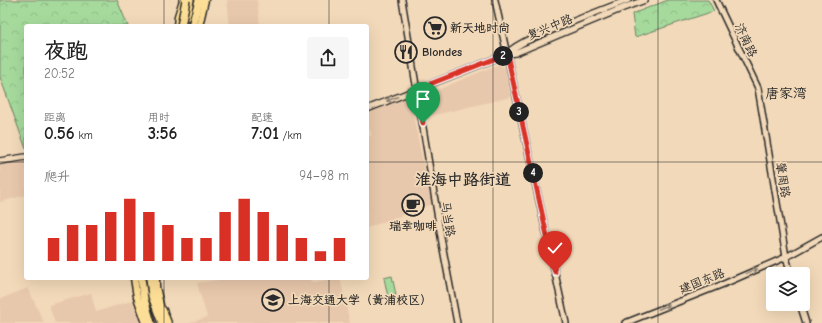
<!DOCTYPE html>
<html lang="zh">
<meta charset="utf-8">
<style>
:root{--surface:#fff;--page:#f6f6f6;--text:#222;--muted:#767676;--accent:#d93025}
body{margin:0;font-family:"Comic Neue","LXGW WenKai TC",sans-serif;background:var(--page);color:var(--text);height:100vh;display:flex;flex-direction:column;font-size:15px;white-space:nowrap}
*{box-sizing:border-box;margin:0}
p{font-size:13px;color:var(--muted)}
.icon{flex:none;width:22px;height:22px;fill:none;stroke:currentColor;stroke-width:2;stroke-linecap:round;stroke-linejoin:round}
.map{position:relative;flex:1;overflow:hidden}
.panel{position:absolute;left:24px;top:24px;width:345px;height:256px;display:flex;flex-direction:column;background:var(--surface);border-radius:4px;box-shadow:0 4px 16px #0002}
.panel>*{flex:none}
.controls{position:absolute;left:766px;top:267px;display:grid;gap:8px}
.controls a{display:grid;place-items:center;width:44px;height:44px;border-radius:4px;background:var(--surface);box-shadow:0 4px 16px #0002;font-size:20px}
.pin{position:absolute;display:grid;place-items:center;width:34px;height:34px;color:#fff;margin:-41px -17px;border-radius:50% 50% 50% 0;rotate:-45deg;box-shadow:0 0 4px #0007}
.pin .icon{rotate:45deg}
.km{position:absolute;width:20px;height:20px;margin:-10px;border-radius:50%;background:#222;color:#fff;font-size:11px;line-height:20px;text-align:center}
.round{display:grid;place-items:center;flex:none;width:42px;height:42px;border-radius:4px;background:var(--page)}
.summary{display:flex;align-items:center;justify-content:space-between;height:68px;padding:0 20px}
h1{font-size:22px;font-weight:700;line-height:30px}
.stats{display:grid;grid-template-columns:repeat(3,1fr);gap:6px;height:68px;padding:4px 20px}
.stats div{display:grid;align-content:center}
.stats b{font-size:17px;font-weight:700}
.stats small{font-size:11px;font-weight:400}
.stats p{font-size:11px}
.chart{height:112px;padding:8px 20px}
.chart p{display:flex;justify-content:space-between}
.chart svg{width:100%;height:72px;margin-top:4px;stroke:var(--accent);stroke-width:6}
.map>svg:first-child{display:block}
.built{fill:#e8c8ac}
.forest{fill:url(#forest-crowns);stroke:#688264}
.pitch{fill:#a6da9c;stroke:#688264}
.lines{fill:none;stroke-linecap:round;stroke-linejoin:round}
.tertiary-casing{stroke:#2b2b2b;stroke-width:8}
.secondary-casing{stroke:#2b2b2b;stroke-width:8}
.primary-casing{stroke:#2b2b2b;stroke-width:9}
.trunk-casing{stroke:#2b2b2b;stroke-width:10}
.tertiary{stroke:#f2d9b9;stroke-width:5}
.secondary{stroke:#f2d9b9;stroke-width:5.5}
.primary{stroke:#fdde96;stroke-width:6}
.trunk{stroke:#fdde96;stroke-width:7}
.trunk-bridge-casing{stroke:#2b2b2b;stroke-width:10;stroke-linecap:butt}
.trunk-bridge{stroke:#fdde96;stroke-width:7}
.oneway{stroke:#8e8272}
.route-casing{stroke:#fff;stroke-width:8}
.route{stroke:#d93025;stroke-width:5}
.grid{fill:none;stroke:#2b2b2b;stroke-width:1;stroke-opacity:0.55}
.labels{text-anchor:middle;dominant-baseline:central;stroke-width:3.5;stroke-linejoin:round;paint-order:stroke}
.street-label{font-size:12px;fill:#2b2b2b;stroke:#f2d9b9}
.poi-label{font-size:12px;font-weight:bold;fill:#2b2b2b;stroke:#f2d9b9;text-anchor:start}
.quarter-label{font-size:14px;fill:#2b2b2b;stroke:#f2d9b9}
.district-label{font-size:16px;font-weight:bold;fill:#2b2b2b;stroke:#f2d9b9}
</style>
<div class="map">
<svg width="822" height="323" viewBox="0 0 822 323">
<defs>
<pattern id="forest-crowns" width="20" height="18" patternUnits="userSpaceOnUse"><rect width="20" height="18" fill="#a6da9c"/><path d="M2 6a3 3 0 1 1 6 0M12 15a3 3 0 1 1 6 0" fill="none" stroke="#8fbb87"/></pattern>
</defs>
<rect width="100%" height="100%" fill="#f2d9b9"/>
<filter id="ink" filterUnits="userSpaceOnUse"><feTurbulence type="fractalNoise" baseFrequency=".025" numOctaves="2"/><feDisplacementMap in="SourceGraphic" scale="8" xChannelSelector="R" yChannelSelector="G"/><feConvolveMatrix kernelMatrix="1 2 1 2 8 2 1 2 1" color-interpolation-filters="sRGB"/></filter>
<g filter="url(#ink)">
<g class="built">
<polygon points="227,0 257,0 260,25 230,26"/>
<polygon points="499,64 506,68 511,97 426,117 424,102 428,94"/>
<polygon points="409,97 432,204 367,228 367,137 372,135 367,124 367,114"/>
<polygon points="26,160 26,195 0,202 0,165"/>
<polygon points="232,278 311,278 312,283 334,278 340,278 350,323 189,323 207,317 197,283"/>
<polygon points="28,288 44,323 0,323 0,299"/>
<polygon points="91,293 96,312 134,300 143,323 55,323 49,305"/>
</g>
<g class="forest">
<polygon points="0,0 117,0 128,26 26,26 26,149 0,77"/>
<polygon points="668,0 708,0 714,11 635,37 632,14"/>
</g>
<polygon class="pitch" points="392,276 396,295 388,297 384,278"/>
<g class="lines">
<g class="tertiary-casing">
<g id="tertiary">
<polyline points="402,0 443,249 457,323"/>
<polyline points="495,0 566,323"/>
<polyline points="716,0 758,88 786,257 791,274"/>
<polyline points="800,304 806,323"/>
<polyline points="625,323 726,283 786,257 822,237"/>
</g>
</g>
<g class="secondary-casing">
<g id="secondary">
<path d="M507,54C517,43 534,38 547,32C574,21 601,10 628,0"/>
<polyline points="367,109 507,54 515,53 623,8 645,0"/>
<polyline points="0,161 26,157"/>
</g>
</g>
<g class="primary-casing">
<g id="primary">
<polyline points="177,26 178,16 183,0"/>
<polyline points="199,26 205,0"/>
<polyline points="134,278 137,297 146,323"/>
<polyline points="156,278 156,287 162,314"/>
<polyline points="163,310 168,323"/>
</g>
</g>
<g class="trunk-casing">
<g id="trunk">
<polyline points="186,17 190,0"/>
<polyline points="192,26 199,0"/>
<polyline points="141,278 144,299 151,323"/>
<polyline points="150,278 152,296 162,323"/>
</g>
</g>
<use href="#tertiary" class="tertiary"/>
<use href="#secondary" class="secondary"/>
<use href="#primary" class="primary"/>
<use href="#trunk" class="trunk"/>
<g class="trunk-bridge-casing">
<polyline id="trunk-bridge" points="181,26 186,0"/>
</g>
<use href="#trunk-bridge" class="trunk-bridge"/>
</g>
<defs><path id="oneway-shaft" d="M-6 0H5M1.5-3L5.5 0L1.5 3" fill="none" stroke-width="1.6" stroke-linecap="round" stroke-linejoin="round"/></defs>
<g class="oneway">
<use href="#oneway-shaft" transform="translate(392 99) rotate(159)"/>
<use href="#oneway-shaft" transform="translate(752 271) rotate(-23)"/>
<use href="#oneway-shaft" transform="translate(664 307) rotate(-22)"/>
</g>
</g>
<g class="lines" filter="url(#ink)">
<g class="route-casing">
<polyline id="route" points="423,123 417,89 507,54 555,272"/>
</g>
<use href="#route" class="route"/>
</g>
<path class="grid" d="M164,0V26M329,0V26M493,0V323M658,0V323M0,162H26M367,162H822M164,278V323M329,278V323"/>
<defs>
<g id="supermarket-ring" transform="scale(1.15)"><circle r="9.5" fill="#f2d9b9" stroke="#2b2b2b" stroke-width="1.5"/><path d="M-6-5.5h2.5l.6 2H6L4.5 2H-2.5L-4.4-4H-6ZM-1.5 3.2a1.3 1.3 0 1 0 .1 0ZM3 3.2a1.3 1.3 0 1 0 .1 0Z" fill="#2b2b2b"/></g>
<g id="restaurant-ring" transform="scale(1.15)"><circle r="9.5" fill="#f2d9b9" stroke="#2b2b2b" stroke-width="1.5"/><path d="M-5-6h1v4h1v-4h1v4h1v-4h1v5L-1.5 .5V6h-2V.5L-5-1ZM5-6V6H3V1.5H1.5Q1.5-4 5-6Z" fill="#2b2b2b"/></g>
<g id="cafe-ring" transform="scale(1.15)"><circle r="9.5" fill="#f2d9b9" stroke="#2b2b2b" stroke-width="1.5"/><path d="M-5.5-4.5H6V0H3Q3 3.5 0 3.5H-2.5Q-5.5 3.5-5.5 0ZM3-3.2v2h1.7v-2ZM-6 4.5H4V6H-6Z" fill="#2b2b2b"/></g>
<g id="university-ring" transform="scale(1.15)"><circle r="9.5" fill="#f2d9b9" stroke="#2b2b2b" stroke-width="1.5"/><path d="M0-5L7-2L0 1L-7-2ZM-4 1L0 2.5L4 1V4Q0 6-4 4Z" fill="#2b2b2b"/></g>
</defs>
<g fill-rule="evenodd">
<use href="#supermarket-ring" x="435" y="28"/>
<use href="#restaurant-ring" x="406" y="52"/>
<use href="#cafe-ring" x="413" y="205"/>
<use href="#university-ring" x="273" y="300"/>
</g>
<g class="labels">
<g class="street-label">
<text transform="translate(550 27) rotate(-22)">复兴中路</text>
<text transform="translate(746 40) rotate(65)">济南路</text>
<text transform="translate(783 180) rotate(81)">肇周路</text>
<text transform="translate(448 219) rotate(81)">马当路</text>
<text transform="translate(702 281) rotate(-22)">建国东路</text>
</g>
<g class="poi-label">
<text x="450" y="28">新天地时尚</text>
<text x="422" y="52">Blondes</text>
<text x="413" y="226" text-anchor="middle">瑞幸咖啡</text>
<text x="288" y="300">上海交通大学（黄浦校区）</text>
</g>
<g class="quarter-label">
<text x="786" y="93">唐家湾</text>
</g>
<g class="district-label">
<text x="463" y="180">淮海中路街道</text>
</g>
</g>
</svg>
<div class="controls">
<a><svg class="icon" aria-label="layers" viewBox="0 0 24 24"><path d="M12 4l9 5-9 5-9-5zM3 14l9 5 9-5"/></svg></a>
</div>
<div class="pin" style="left:423px;top:123px;background:#1e9e55"><svg class="icon" aria-label="arrive" viewBox="0 0 24 24"><path d="M6 21V4h12l-3 4 3 4H6"/></svg></div>
<div class="pin" style="left:555px;top:272px;background:#d93025"><svg class="icon" aria-label="check" viewBox="0 0 24 24"><path d="M5 12l5 5 9-10"/></svg></div>
<b class="km" style="left:503px;top:56px">2</b>
<b class="km" style="left:519px;top:112px">3</b>
<b class="km" style="left:533px;top:173px">4</b>
<section class="panel">
<div class="summary"><div><h1>夜跑</h1><p>20:52</p></div><a class="round"><svg class="icon" aria-label="share" viewBox="0 0 24 24"><path d="M12 15V3M7 8l5-5 5 5M5 13v7h14v-7"/></svg></a></div>
<div class="stats">
<div><p>距离</p><b>0.56<small> km</small></b></div>
<div><p>用时</p><b>3:56</b></div>
<div><p>配速</p><b>7:01<small> /km</small></b></div>
</div>
<div class="chart"><p><span>爬升</span>94–98 m</p>
<svg viewBox="0 0 160 44" preserveAspectRatio="none"><path d="M5 44V30M15 44V22M25 44V22M35 44V14M45 44V6M55 44V14M65 44V22M75 44V30M85 44V30M95 44V14M105 44V6M115 44V14M125 44V22M135 44V30M145 44V38M155 44V30"/></svg>
</div>
</section>
</div>
